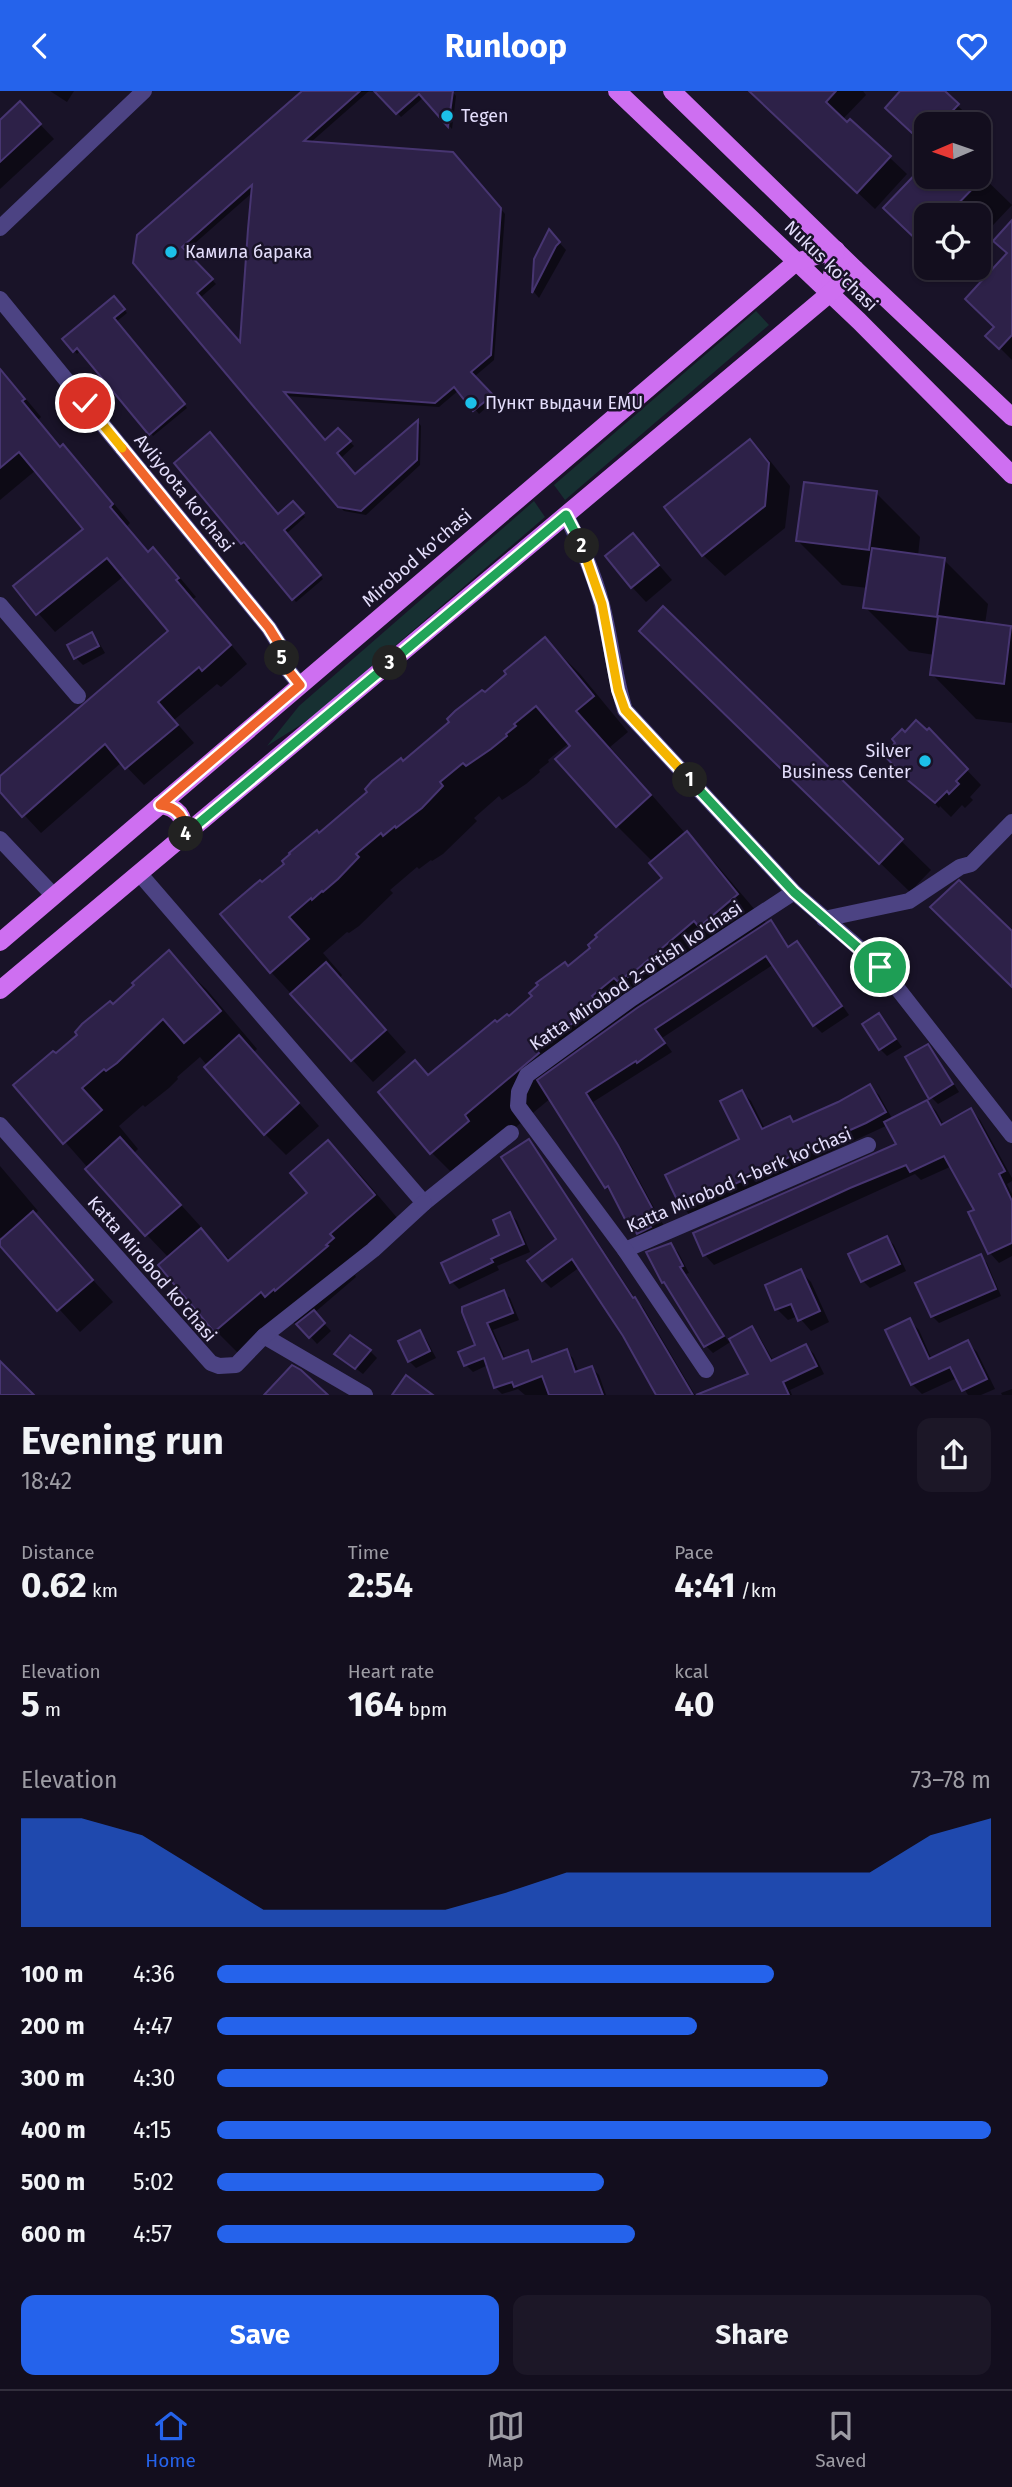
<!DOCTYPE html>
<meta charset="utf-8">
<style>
:root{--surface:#130e1e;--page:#1c1727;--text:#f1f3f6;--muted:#9d9ca4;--line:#322e3c;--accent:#2563eb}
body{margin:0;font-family:"Fira Sans",sans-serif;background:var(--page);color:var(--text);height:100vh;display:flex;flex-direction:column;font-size:26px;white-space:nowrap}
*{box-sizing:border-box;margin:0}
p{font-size:23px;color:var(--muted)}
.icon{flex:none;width:38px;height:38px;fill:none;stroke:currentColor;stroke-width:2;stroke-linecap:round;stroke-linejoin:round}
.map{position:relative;height:1304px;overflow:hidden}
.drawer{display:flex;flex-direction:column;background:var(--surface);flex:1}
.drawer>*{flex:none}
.needle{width:46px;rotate:268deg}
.tools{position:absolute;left:914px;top:21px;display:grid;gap:14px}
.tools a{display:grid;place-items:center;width:77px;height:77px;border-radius:14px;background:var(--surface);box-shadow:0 2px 5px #0004,0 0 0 2px var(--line);font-size:35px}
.pin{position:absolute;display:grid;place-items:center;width:60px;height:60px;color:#fff;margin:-30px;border:4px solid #fff;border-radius:50%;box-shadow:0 2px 7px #0007}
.km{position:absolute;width:35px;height:35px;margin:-18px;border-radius:50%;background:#222;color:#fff;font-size:19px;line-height:35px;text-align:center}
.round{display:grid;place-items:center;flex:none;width:74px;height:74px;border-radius:14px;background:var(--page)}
.overview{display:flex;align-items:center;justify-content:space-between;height:119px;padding:0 21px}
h1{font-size:38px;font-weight:700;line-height:52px}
.stats{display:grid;grid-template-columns:repeat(3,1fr);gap:10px;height:119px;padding:7px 21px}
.stats div{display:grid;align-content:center}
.stats b{font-size:35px;font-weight:700}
.stats small{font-size:19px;font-weight:400}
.stats p{font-size:19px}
.chart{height:196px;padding:14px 21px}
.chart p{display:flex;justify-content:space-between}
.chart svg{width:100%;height:126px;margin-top:7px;fill:var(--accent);opacity:.7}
.button{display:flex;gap:14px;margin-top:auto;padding:14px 21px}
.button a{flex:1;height:80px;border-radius:14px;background:var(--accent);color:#fff;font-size:28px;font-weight:700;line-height:80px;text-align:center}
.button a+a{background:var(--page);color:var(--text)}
ul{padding:0 21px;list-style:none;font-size:23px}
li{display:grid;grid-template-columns:112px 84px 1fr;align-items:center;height:52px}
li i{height:18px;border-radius:9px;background:var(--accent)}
header{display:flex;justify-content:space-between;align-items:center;height:91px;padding:0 21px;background:var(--accent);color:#fff;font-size:32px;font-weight:700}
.menu{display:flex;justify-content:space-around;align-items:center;height:98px;border-top:2px solid var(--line);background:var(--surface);font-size:19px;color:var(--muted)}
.menu a{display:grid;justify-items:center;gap:4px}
.menu .on{color:var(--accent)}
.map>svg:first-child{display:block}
.green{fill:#173032}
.shadow{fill:#0007;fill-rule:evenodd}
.building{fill:#2d2148;stroke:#473571;stroke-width:2;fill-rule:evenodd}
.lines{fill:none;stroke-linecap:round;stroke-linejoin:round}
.minor{stroke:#4c4383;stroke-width:16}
.primary{stroke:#ce6ff1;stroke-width:18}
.split-1-casing{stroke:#fff;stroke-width:14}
.split-2-casing{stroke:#fff;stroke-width:14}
.split-3-casing{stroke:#fff;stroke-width:14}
.split-4-casing{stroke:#fff;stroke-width:14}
.split-5-casing{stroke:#fff;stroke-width:14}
.split-6-casing{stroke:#fff;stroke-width:14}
.split-7-casing{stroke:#fff;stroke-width:14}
.split-1{stroke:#22a559;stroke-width:9}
.split-2{stroke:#f5b400;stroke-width:9}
.split-3{stroke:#22a559;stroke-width:9}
.split-4{stroke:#22a559;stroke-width:9}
.split-5{stroke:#f0652b;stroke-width:9}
.split-6{stroke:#f0652b;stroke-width:9}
.split-7{stroke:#f5b400;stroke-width:9}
.poi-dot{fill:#1cc0e9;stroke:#191328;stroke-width:2.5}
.labels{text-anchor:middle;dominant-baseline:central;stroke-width:5;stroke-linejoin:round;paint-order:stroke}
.poi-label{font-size:18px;fill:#e4defc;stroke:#191328;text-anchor:start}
.street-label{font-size:18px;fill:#e4defc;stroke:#191328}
</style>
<header><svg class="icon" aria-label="back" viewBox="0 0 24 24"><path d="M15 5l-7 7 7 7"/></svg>Runloop<svg class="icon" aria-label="heart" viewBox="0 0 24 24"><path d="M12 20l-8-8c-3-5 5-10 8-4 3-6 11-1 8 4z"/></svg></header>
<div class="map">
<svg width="1012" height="1304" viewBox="0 0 1012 1304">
<rect width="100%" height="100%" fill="#191328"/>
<g class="green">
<polygon points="756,220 769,234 565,409 554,394"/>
<polygon points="534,410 545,426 310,628 267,655 299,615"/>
</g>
<g class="shadow">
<polygon points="50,0 74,0 67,11"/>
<path d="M305,0H369L310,52L457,68L505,123L494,269L474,286L495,309L479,323L459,299L439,316L286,305L326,351L338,339L354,355L340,368L355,386L418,331L421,335L420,374L366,424L344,420L339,415L135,171ZM253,101L241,255L200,207L216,193L185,161Z"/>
<polygon points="376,0 452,0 456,5 452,38 424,6 401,26"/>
<polygon points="763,0 863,0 866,4 842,29 889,66 907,83 875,118 775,23"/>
<polygon points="903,0 942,0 977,33 926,33 926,55 887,17"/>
<polygon points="34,27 54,48 0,98 0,31"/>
<polygon points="978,35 987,43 978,52"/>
<polygon points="978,81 1012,114 978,150 978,124 926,124 926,86 978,86"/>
<polygon points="1012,132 1012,269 988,245 996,236"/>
<polygon points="556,148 566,159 539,207 534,201 536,168"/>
<polygon points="114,207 127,222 116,231 187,317 153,345 81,259 77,263 64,248"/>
<polygon points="0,277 41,326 38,329 62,356 81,373 130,432 127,435 149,462 153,458 171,476 196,506 193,508 247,573 221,596 217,593 174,629 194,652 144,694 122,671 41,742 0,698 0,687 170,540 124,485 55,541 15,496 86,439 36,379 0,409"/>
<polygon points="750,350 771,371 790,395 785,437 725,485 703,464"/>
<polygon points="876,402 920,446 918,465 944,469 988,513 985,533 1012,538 1012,632 976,628 932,583 935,564 909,560 865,516 868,497 842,494 797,449"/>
<polygon points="293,412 305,426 286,443 323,488 296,511 247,453 245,455 242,452"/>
<polygon points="633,444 672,489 646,511 632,496"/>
<polygon points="663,518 931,779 910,801 671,569"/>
<polygon points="91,543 98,550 105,562 83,574 76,567 69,555"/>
<polygon points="545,548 580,583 628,641 610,656 684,741 716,773 767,833 771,831 790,857 797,852 805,861 849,924 822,942 814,934 774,873 662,947 672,961 593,1011 626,1065 664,1135 641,1147 632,1139 614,1104 606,1096 551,1007 493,1055 461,1091 432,1062 380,1001 429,986 497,933 509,927 592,857 664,787 653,771 617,735 569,652 548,669 549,671 539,679 540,681 526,693 502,709 499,705 474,727 477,730 443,763 432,770 431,769 419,778 417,776 390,799 393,802 359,835 349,842 347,841 323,862 342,884 340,887 406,961 373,991 271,881 262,793 485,603"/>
<polygon points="906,643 943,654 981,694 970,706 973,709 965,717 962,714 951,726 940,715 939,717 886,664"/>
<polygon points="169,862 207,899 257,958 254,961 319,1035 286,1064 265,1043 200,966 177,986 178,988 169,997 145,1016 143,1014 119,1035 138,1058 134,1062 201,1136 199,1138 231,1170 309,1102 328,1051 358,1081 404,1135 359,1174 362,1178 355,1184 356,1186 314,1222 331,1240 317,1253 298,1232 296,1234 292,1230 245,1269 215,1239 169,1167 147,1144 16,995 56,965"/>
<polygon points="879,924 902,956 887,965 880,958"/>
<polygon points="927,955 934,962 959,1001 938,1013 931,1006"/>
<polygon points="870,995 879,1004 893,1029 927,1011 936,1020 944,1034 971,1019 980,1029 1012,1087 1012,1090 1007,1093 1012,1103 1012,1165 999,1172 990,1162 977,1119 952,1075 921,1089 915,1083 714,1174 705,1164 695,1143 898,1054 888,1034 691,1125 682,1116 741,1049 742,1001 751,1010 765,1038 790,1027 795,1032 839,1013"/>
<polygon points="529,1051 537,1059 636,1209 643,1216 695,1304 662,1304 648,1286 580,1176 551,1197 543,1189 558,1148"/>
<polygon points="0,1075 38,1120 34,1124 113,1211 80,1241 0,1153 3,1149 0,1146"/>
<polygon points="510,1123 517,1130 530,1161 497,1175 499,1179 459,1198 452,1191 502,1144"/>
<polygon points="887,1147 894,1154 906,1180 870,1197 863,1190"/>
<polygon points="671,1154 678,1161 689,1182 686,1183 728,1250 751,1237 759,1245 774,1271 806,1255 814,1263 824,1283 790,1299 792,1304 696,1304 750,1284 732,1250 713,1262 706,1255"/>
<polygon points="980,1165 987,1172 1001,1205 939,1232 932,1225"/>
<polygon points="800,1180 811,1191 829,1231 811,1240 798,1225 788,1229 777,1218 767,1195"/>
<polygon points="503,1201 510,1207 519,1229 493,1239 506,1269 527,1261 536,1272 566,1260 573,1267 579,1282 592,1277 599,1284 606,1304 525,1304 518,1298 502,1303 495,1296 488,1274 473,1281 466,1274 477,1255 463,1221"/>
<polygon points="909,1229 919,1239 932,1269 968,1252 977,1261 995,1298 981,1304 968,1304 957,1287 922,1303 912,1293 888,1240"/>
<polygon points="419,1241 426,1248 436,1267 416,1277 409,1270"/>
<polygon points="370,1260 377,1267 363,1283 337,1263"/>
<polygon points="1012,1298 1012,1304 1002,1304 1001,1302"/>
</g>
<g class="building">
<path d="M302,0H360L304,50L453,61L501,117L491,264L471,281L493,304L473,320L454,296L435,312L284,301L325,349L338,337L351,350L337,362L355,383L418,329L417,369L361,420L338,416L133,172L137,144ZM252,94L248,138L240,251L197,202L213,188L182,156Z"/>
<polygon points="374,0 453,0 448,36 419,3 396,23"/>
<polygon points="749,0 836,0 826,11 847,31 850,28 891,65 857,102"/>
<polygon points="900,0 945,0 959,13 940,33 926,33 926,55 885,17"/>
<polygon points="20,10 41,33 0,71 0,29"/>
<polygon points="926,72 926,86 984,86 947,124 926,124 926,158 883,117"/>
<polygon points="1012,129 1012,244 999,258 985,245 994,236 965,208 1007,162 993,150"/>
<polygon points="549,138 560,151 556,155 532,202 534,168"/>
<polygon points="114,205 125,218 114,227 185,313 149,344 77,257 73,261 62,248"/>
<polygon points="0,278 25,308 22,310 60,356 63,353 113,413 110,416 148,461 153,456 179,487 176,489 231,554 202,580 199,576 158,611 178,634 125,678 105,653 22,726 0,701 0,685 168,540 107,467 36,524 13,495 83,438 19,361 0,377"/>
<polygon points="210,341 278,423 293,410 304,422 284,439 321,484 292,509 244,451 241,453 174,372"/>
<polygon points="750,348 769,372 765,415 702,465 664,416"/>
<polygon points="804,391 877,400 869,459 796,450"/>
<polygon points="633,442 659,474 631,497 605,465"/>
<polygon points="872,457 945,467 937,526 863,517"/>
<polygon points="663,515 903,748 879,773 639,540"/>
<polygon points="938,525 1011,535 1004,593 930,584"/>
<polygon points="92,541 99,555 74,568 67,554"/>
<polygon points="545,546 594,605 576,620 651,704 616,736 555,668 570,655 536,615 514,633 516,635 506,643 507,645 491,658 466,675 463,672 440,691 443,695 422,717 396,737 395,735 383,745 381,742 356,763 359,766 338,788 323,801 322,800 312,809 311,807 289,826 309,848 270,882 220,823 260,789 262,791 284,773 282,770 290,763 289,762 317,739 319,742 367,701 365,698 372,690 401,667 403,670 449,631 447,628 455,620 482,599 485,601 506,583 504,580"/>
<polygon points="916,629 927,639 929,637 968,678 956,690 959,693 949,703 947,700 935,712 904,686 884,664 895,652 892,648 902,638 905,641"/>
<polygon points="687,740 738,803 699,836 694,830 628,886 627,884 618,891 614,887 592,905 595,909 585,918 587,920 562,941 557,934 533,954 539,962 465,1024 469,1030 430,1063 378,1001 415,969 428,984 495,929 497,931 507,923 509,925 532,905 529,902 538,894 536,892 565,871 568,875 590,857 588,854 597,846 595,844 662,787 649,772"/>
<polygon points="959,789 1012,840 1012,896 930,816"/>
<polygon points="771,829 788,856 797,850 842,915 813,935 766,865 655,938 665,952 637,972 636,970 586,1002 618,1054 657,1126 648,1131 651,1136 637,1143 634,1138 631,1140 608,1095 605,1097 537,989 637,917"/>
<polygon points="169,859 221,920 184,952 163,928 117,972 106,980 104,978 82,997 102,1019 63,1053 13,994 53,960 56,962 77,944 75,941 82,933 110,910 113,913 134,894 132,892"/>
<polygon points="326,871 386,939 351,970 290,903"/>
<polygon points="879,922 896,948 879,959 862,933"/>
<polygon points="239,944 299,1012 264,1044 204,976"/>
<polygon points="928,953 953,993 929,1008 905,966"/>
<polygon points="870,993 886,1021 866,1032 767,1076 768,1078 681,1117 665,1084 739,1048 720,1010 742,999 762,1038 790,1025 793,1031 838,1011"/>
<polygon points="927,1009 941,1034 971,1017 1005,1080 999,1083 1012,1110 1012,1152 988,1163 968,1121 974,1119 944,1065 910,1081 906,1074 850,1097 703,1165 693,1142 896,1053 884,1031"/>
<polygon points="120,1046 181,1114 145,1145 85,1078"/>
<polygon points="529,1048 633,1207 635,1206 693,1304 656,1304 623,1245 572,1168 542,1190 527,1170 556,1148 501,1066"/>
<polygon points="328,1049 375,1104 330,1143 334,1147 326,1154 328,1155 275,1200 274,1198 265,1206 261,1201 214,1241 158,1174 201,1137 228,1170 307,1102 290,1082"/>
<polygon points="33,1120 93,1189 57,1220 0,1155 0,1149"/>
<polygon points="510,1121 524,1153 491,1168 493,1171 450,1192 441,1172 499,1144 493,1129"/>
<polygon points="887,1145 900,1173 861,1191 848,1163"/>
<polygon points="671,1152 683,1175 680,1176 724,1245 704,1256 664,1191 662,1192 646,1161"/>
<polygon points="981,1163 996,1198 931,1226 915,1192"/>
<polygon points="801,1178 820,1220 798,1230 791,1213 775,1219 765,1194"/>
<polygon points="504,1199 513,1222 487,1232 503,1268 528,1259 532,1271 567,1258 575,1281 592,1275 603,1304 549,1304 542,1285 514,1296 512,1291 494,1297 484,1267 464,1275 458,1261 475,1254 462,1221 462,1216"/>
<polygon points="314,1219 325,1232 309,1247 296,1233"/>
<polygon points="910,1227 929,1268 968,1249 987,1288 962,1300 950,1276 911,1294 885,1239"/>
<polygon points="752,1235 771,1270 806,1253 817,1275 783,1291 789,1304 696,1304 748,1283 729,1248"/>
<polygon points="420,1239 430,1260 408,1271 398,1250"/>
<polygon points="350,1244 371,1259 355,1278 334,1263"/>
<polygon points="0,1270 34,1304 0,1304"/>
<polygon points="292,1274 301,1279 328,1304 264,1304"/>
<polygon points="406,1284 433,1304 392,1304"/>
</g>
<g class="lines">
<g class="minor">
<polyline points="0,137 144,0"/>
<polyline points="0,208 269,537 279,553 284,574 300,594"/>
<path d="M566,424C580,453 594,482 602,514C611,548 614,585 625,619L794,801L880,875L1012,1044"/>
<polyline points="0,514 78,605"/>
<polyline points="0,748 54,805"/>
<polyline points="139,782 424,1112 511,1042"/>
<polyline points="824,828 909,810 960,776 971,773 1012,731"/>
<polyline points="0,1034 211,1272 219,1275 236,1274 264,1245 365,1304"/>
<polyline points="625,1159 868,1054"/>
<polyline points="264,1245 373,1159 424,1112"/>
<polyline points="706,1279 625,1159 518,1015 519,1001 527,984 631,908 794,801"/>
</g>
<g class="primary">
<polyline points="617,0 859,230 1012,384"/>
<polyline points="672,0 855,178 1012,326"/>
<polyline points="829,203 836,159"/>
<path d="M160,714C179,716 185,727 184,745"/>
<polyline points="0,851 796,171 836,159"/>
<polyline points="0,899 829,203 855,178"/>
</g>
</g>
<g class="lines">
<g class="split-1-casing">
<polyline id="split-1" points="690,689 794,801 880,876"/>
</g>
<g class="split-2-casing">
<polyline id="split-2" points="582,455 602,513 618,599 625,619 690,689"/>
</g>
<g class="split-3-casing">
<polyline id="split-3" points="390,572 566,424 582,455"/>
</g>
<g class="split-4-casing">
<polyline id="split-4" points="186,743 390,572"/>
</g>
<g class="split-5-casing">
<path id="split-5" d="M186,743L184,745C186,727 179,716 160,714L300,594L284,574L282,567"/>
</g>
<g class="split-6-casing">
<polyline id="split-6" points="122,357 269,537 279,553 282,567"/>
</g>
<g class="split-7-casing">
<polyline id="split-7" points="85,312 122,357"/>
</g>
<use href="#split-1" class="split-1"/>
<use href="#split-2" class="split-2"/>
<use href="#split-3" class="split-3"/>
<use href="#split-4" class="split-4"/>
<use href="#split-5" class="split-5"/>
<use href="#split-6" class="split-6"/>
<use href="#split-7" class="split-7"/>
</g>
<g class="poi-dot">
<circle cx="447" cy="25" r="7"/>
<circle cx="171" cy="161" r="7"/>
<circle cx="471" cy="312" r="7"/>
<circle cx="925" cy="670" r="7"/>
</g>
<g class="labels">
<g class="poi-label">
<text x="461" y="25">Tegen</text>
<text x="185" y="161">Камила барака</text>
<text x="485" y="312">Пункт выдачи EMU</text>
<text x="911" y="660" text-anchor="end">Silver<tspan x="911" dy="21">Business Center</tspan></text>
</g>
<g class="street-label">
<text transform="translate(831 175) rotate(44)">Nukus ko'chasi</text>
<text transform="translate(184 402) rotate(51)">Avliyoota ko'chasi</text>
<text transform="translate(417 467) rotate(-41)">Mirobod ko'chasi</text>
<text transform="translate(636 885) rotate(-34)">Katta Mirobod 2-o'tish ko'chasi</text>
<text transform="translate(739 1089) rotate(-23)">Katta Mirobod 1-berk ko'chasi</text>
<text transform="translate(152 1178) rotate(49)">Katta Mirobod ko'chasi</text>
</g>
</g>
</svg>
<div class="tools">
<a><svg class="needle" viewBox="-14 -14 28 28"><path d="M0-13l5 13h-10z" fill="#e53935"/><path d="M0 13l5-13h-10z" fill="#9d9ca4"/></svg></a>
<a><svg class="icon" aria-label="locate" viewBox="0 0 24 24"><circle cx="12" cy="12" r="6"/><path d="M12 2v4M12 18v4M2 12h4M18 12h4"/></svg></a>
</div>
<div class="pin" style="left:880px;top:876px;background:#1e9e55"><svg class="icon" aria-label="arrive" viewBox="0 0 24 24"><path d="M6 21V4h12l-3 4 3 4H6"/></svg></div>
<div class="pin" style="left:85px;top:312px;background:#d93025"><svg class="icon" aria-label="check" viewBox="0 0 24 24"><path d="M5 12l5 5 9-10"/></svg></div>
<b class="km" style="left:690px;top:689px">1</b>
<b class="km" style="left:582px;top:455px">2</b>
<b class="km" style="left:390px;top:572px">3</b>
<b class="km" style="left:186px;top:743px">4</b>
<b class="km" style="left:282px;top:567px">5</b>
</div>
<section class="drawer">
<div class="overview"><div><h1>Evening run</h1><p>18:42</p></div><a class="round"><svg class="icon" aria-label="share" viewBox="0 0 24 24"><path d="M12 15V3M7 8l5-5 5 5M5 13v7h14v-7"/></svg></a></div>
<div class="stats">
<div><p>Distance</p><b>0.62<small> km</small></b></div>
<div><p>Time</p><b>2:54</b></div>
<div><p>Pace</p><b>4:41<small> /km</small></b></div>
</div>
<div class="stats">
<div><p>Elevation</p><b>5<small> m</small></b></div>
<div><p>Heart rate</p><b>164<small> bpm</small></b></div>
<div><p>kcal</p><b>40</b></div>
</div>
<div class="chart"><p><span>Elevation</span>73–78 m</p>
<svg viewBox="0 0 160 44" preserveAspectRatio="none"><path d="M0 44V6L10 6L20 12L30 25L40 38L50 38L60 38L70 38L80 32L90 25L100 25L110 25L120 25L130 25L140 25L150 12L160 6V44z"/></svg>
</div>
<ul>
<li><b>100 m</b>4:36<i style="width:72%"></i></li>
<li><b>200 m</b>4:47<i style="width:62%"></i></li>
<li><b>300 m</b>4:30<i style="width:79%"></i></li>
<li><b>400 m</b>4:15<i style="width:100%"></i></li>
<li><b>500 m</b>5:02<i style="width:50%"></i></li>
<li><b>600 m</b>4:57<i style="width:54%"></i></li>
</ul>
<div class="button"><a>Save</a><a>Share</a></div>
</section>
<nav class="menu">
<a class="on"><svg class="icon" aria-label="home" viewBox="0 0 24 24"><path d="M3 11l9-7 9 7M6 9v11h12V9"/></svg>Home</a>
<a><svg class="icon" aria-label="map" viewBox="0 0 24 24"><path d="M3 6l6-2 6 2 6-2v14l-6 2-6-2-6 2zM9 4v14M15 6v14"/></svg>Map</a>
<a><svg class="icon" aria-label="saved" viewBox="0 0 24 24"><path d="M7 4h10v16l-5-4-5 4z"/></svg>Saved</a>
</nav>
